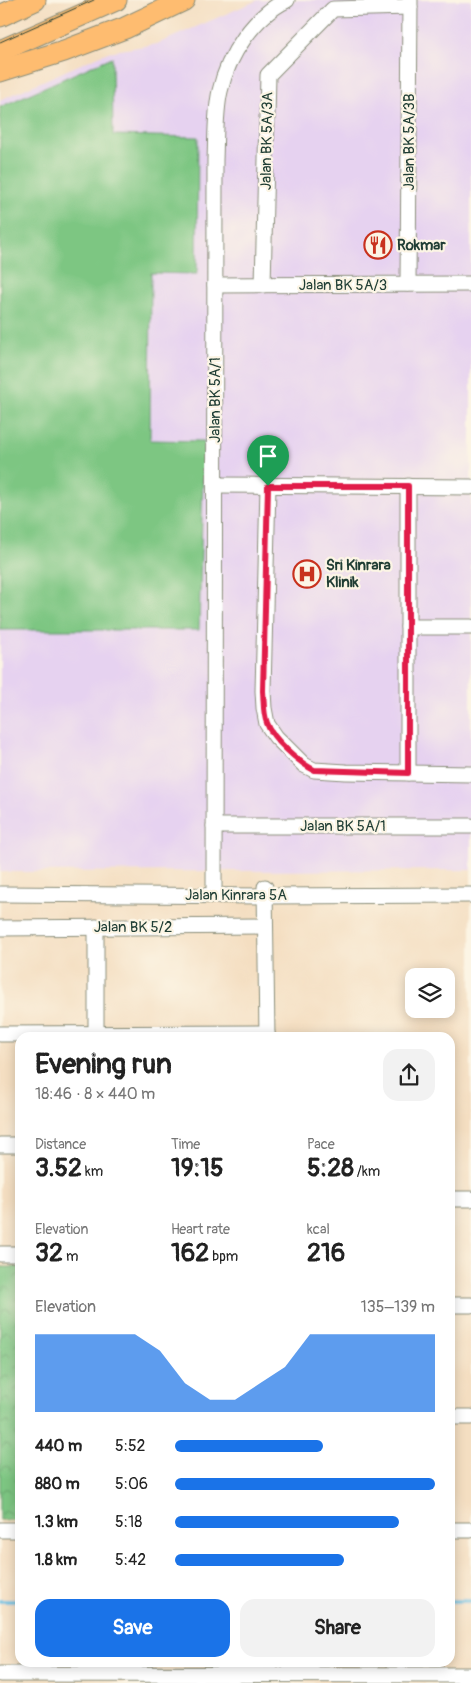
<!DOCTYPE html>
<meta charset="utf-8">
<style>
:root{--surface:#fff;--page:#f2f2f2;--text:#222;--muted:#767676;--accent:#1a73e8}
body{margin:0;font-family:Pangolin,sans-serif;background:var(--page);color:var(--text);height:100vh;display:flex;flex-direction:column;font-size:19px;white-space:nowrap}
*{box-sizing:border-box;margin:0}
p{font-size:16px;color:var(--muted)}
.icon{flex:none;width:28px;height:28px;fill:none;stroke:currentColor;stroke-width:2;stroke-linecap:round;stroke-linejoin:round}
.map{position:relative;flex:1;overflow:hidden}
.drawer{position:absolute;left:15px;top:1032px;width:440px;height:635px;display:flex;flex-direction:column;background:var(--surface);border-radius:15px;box-shadow:0 2px 12px #0003}
.drawer>*{flex:none}
.controls{position:absolute;left:405px;top:968px;display:grid;gap:10px}
.controls a{display:grid;place-items:center;width:50px;height:50px;border-radius:10px;background:var(--surface);box-shadow:0 2px 12px #0003;font-size:25px}
.pin{position:absolute;display:grid;place-items:center;width:42px;height:42px;color:#fff;margin:-51px -21px;border-radius:50% 50% 50% 0;rotate:-45deg;box-shadow:0 0 5px #0007}
.pin .icon{rotate:45deg}
.round{display:grid;place-items:center;flex:none;width:52px;height:52px;border-radius:15px;background:var(--page)}
.overview{display:flex;align-items:center;justify-content:space-between;height:85px;padding:0 20px}
h1{font-size:28px;font-weight:700;line-height:38px}
.stats{display:grid;grid-template-columns:repeat(3,1fr);gap:8px;height:85px;padding:5px 20px}
.stats div{display:grid;align-content:center}
.stats b{font-size:25px;font-weight:700}
.stats small{font-size:14px;font-weight:400}
.stats p{font-size:14px}
.chart{height:140px;padding:10px 20px}
.chart p{display:flex;justify-content:space-between}
.chart svg{width:100%;height:90px;margin-top:5px;fill:var(--accent);opacity:.7}
.button{display:flex;gap:10px;margin-top:auto;padding:10px 20px}
.button a{flex:1;height:58px;border-radius:15px;background:var(--accent);color:#fff;font-size:20px;font-weight:700;line-height:58px;text-align:center}
.button a+a{background:var(--page);color:var(--text)}
ul{padding:0 20px;list-style:none;font-size:16px}
li{display:grid;grid-template-columns:80px 60px 1fr;align-items:center;height:38px}
li i{height:12px;border-radius:6px;background:var(--accent)}
.map>svg:first-child{display:block}
.built{fill:#e6d2f0}
.park{fill:url(#park-crowns);stroke:#4e825b}
.pitch{fill:#7dc682;stroke:#4e825b}
.lines{fill:none;stroke-linecap:round;stroke-linejoin:round}
.stream{stroke:#65bde2;stroke-width:4}
.minor-casing{stroke:#8a8e7a;stroke-width:17}
.highway-casing{stroke:#8a8e7a;stroke-width:23}
.minor{stroke:#fff;stroke-width:15}
.highway{stroke:#febc70;stroke-width:21}
.tram{stroke:#1f3d34;stroke-width:1}
.route-casing{stroke:#fff;stroke-width:10}
.route{stroke:#e11d48;stroke-width:6}
.labels{text-anchor:middle;dominant-baseline:central;stroke-width:4.5;stroke-linejoin:round;paint-order:stroke}
.street-label{font-size:15px;fill:#1f3d34;stroke:#fcf5e5}
.poi-label{font-size:15px;font-weight:bold;fill:#1f3d34;stroke:#fcf5e5;text-anchor:start}
</style>
<div class="map">
<svg width="471" height="1683" viewBox="0 0 471 1683">
<defs>
<pattern id="park-crowns" width="20" height="18" patternUnits="userSpaceOnUse" patternTransform="scale(1.25)"><rect width="20" height="18" fill="#7dc682"/><path d="M2 6a3 3 0 1 1 6 0M12 15a3 3 0 1 1 6 0" fill="none" stroke="#66a26b"/></pattern>
</defs>
<rect width="100%" height="100%" fill="#fcf5e5"/>
<filter id="ink" filterUnits="userSpaceOnUse"><feTurbulence type="fractalNoise" baseFrequency=".02" numOctaves="2"/><feDisplacementMap in="SourceGraphic" scale="10" xChannelSelector="R" yChannelSelector="G"/><feConvolveMatrix kernelMatrix="1 2 1 2 8 2 1 2 1" color-interpolation-filters="sRGB"/></filter>
<filter id="wash" filterUnits="userSpaceOnUse"><feTurbulence type="fractalNoise" baseFrequency=".0096" numOctaves="4" result="noise"/><feDisplacementMap in="SourceGraphic" scale="20" xChannelSelector="R" yChannelSelector="G"/><feGaussianBlur stdDeviation="1.12" result="paint"/><feColorMatrix in="noise" values="0 0 0 0 0 0 0 0 0 0 0 0 0 0 0 0 0 1.4 0 .05"/><feComposite in="paint" operator="in"/></filter>
<g filter="url(#wash)">
<rect width="100%" height="100%" fill="#f4dec1"/>
<polygon class="built" points="258,0 471,0 471,870 0,872 0,100 108,52 157,44"/>
<rect class="park" x="0" y="1267" width="20" height="253"/>
<polygon class="pitch" points="112,57 113,135 198,137 197,274 151,273 150,440 204,441 199,630 0,630 0,107"/>
<g class="lines">
<g class="stream">
<polyline points="0,1601 20,1601"/>
<polyline points="450,1601 471,1601"/>
</g>
</g>
</g>
<g filter="url(#ink)">
<g class="lines">
<g class="minor-casing">
<g id="minor">
<polyline points="408,284 410,0"/>
<polyline points="215,285 471,284"/>
<polyline points="263,285 268,75 333,9 410,7"/>
<polyline points="215,485 471,487"/>
<polyline points="268,486 263,691 264,708 267,724 276,737 304,765 314,770 346,772 471,774"/>
<polyline points="408,486 408,773"/>
<polyline points="408,627 471,627"/>
<polyline points="214,826 471,826"/>
<polyline points="265,887 267,1038"/>
<polyline points="0,894 265,896 471,895"/>
<path d="M214,896L215,160C216,137 215,113 220,91C228,55 254,16 287,0"/>
<polyline points="0,928 265,926"/>
<polyline points="0,1034 267,1033"/>
<polyline points="96,1034 96,927"/>
<polyline points="0,1145 20,1145"/>
<polyline points="450,1199 471,1199"/>
<polyline points="0,1254 20,1254"/>
<polyline points="450,1305 471,1305"/>
<polyline points="450,1417 471,1417"/>
<polyline points="0,1530 20,1530"/>
<polyline points="450,1530 471,1530"/>
<polyline points="0,1674 471,1675"/>
</g>
</g>
<g class="highway-casing">
<g id="highway">
<polyline points="0,16 35,0"/>
<polyline points="0,51 116,0"/>
<polyline points="0,71 64,51 125,28 184,0"/>
</g>
</g>
<use href="#minor" class="minor"/>
<use href="#highway" class="highway"/>
<polyline class="tram" points="0,42 94,0"/>
</g>
</g>
<g class="lines" filter="url(#ink)">
<g class="route-casing">
<path id="route" d="M268,486H408V773L314,770C300,763 272,739 267,723C263,713 264,702 263,691Z"/>
</g>
<use href="#route" class="route"/>
</g>
<defs>
<g id="restaurant-ring" transform="scale(1.4375)"><circle r="9.5" fill="#fcf5e5" stroke="#c8321e" stroke-width="1.5"/><path d="M-5-6h1v4h1v-4h1v4h1v-4h1v5L-1.5 .5V6h-2V.5L-5-1ZM5-6V6H3V1.5H1.5Q1.5-4 5-6Z" fill="#c8321e"/></g>
<g id="hospital-ring" transform="scale(1.4375)"><circle r="9.5" fill="#fcf5e5" stroke="#c8321e" stroke-width="1.5"/><path d="M-5-5h3v3.5h4V-5h3V5h-3V1.5h-4V5h-3Z" fill="#c8321e"/></g>
</defs>
<g fill-rule="evenodd">
<use href="#restaurant-ring" x="378" y="245"/>
<use href="#hospital-ring" x="307" y="574"/>
</g>
<g class="labels">
<g class="street-label">
<text transform="translate(267 141) rotate(-89)">Jalan BK 5A/3A</text>
<text transform="translate(409 142) rotate(-90)">Jalan BK 5A/3B</text>
<text x="343" y="285">Jalan BK 5A/3</text>
<text transform="translate(215 400) rotate(-90)">Jalan BK 5A/1</text>
<text x="343" y="826">Jalan BK 5A/1</text>
<text x="236" y="895">Jalan Kinrara 5A</text>
<text x="133" y="927">Jalan BK 5/2</text>
</g>
<g class="poi-label">
<text x="397" y="245">Rokmar</text>
<text x="326" y="565">Sri Kinrara<tspan x="326" dy="17">Klinik</tspan></text>
</g>
</g>
</svg>
<div class="controls">
<a><svg class="icon" aria-label="layers" viewBox="0 0 24 24"><path d="M12 4l9 5-9 5-9-5zM3 14l9 5 9-5"/></svg></a>
</div>
<div class="pin" style="left:268px;top:486px;background:#1e9e55"><svg class="icon" aria-label="arrive" viewBox="0 0 24 24"><path d="M6 21V4h12l-3 4 3 4H6"/></svg></div>
<section class="drawer">
<div class="overview"><div><h1>Evening run</h1><p>18:46 · 8 × 440 m</p></div><a class="round"><svg class="icon" aria-label="share" viewBox="0 0 24 24"><path d="M12 15V3M7 8l5-5 5 5M5 13v7h14v-7"/></svg></a></div>
<div class="stats">
<div><p>Distance</p><b>3.52<small> km</small></b></div>
<div><p>Time</p><b>19:15</b></div>
<div><p>Pace</p><b>5:28<small> /km</small></b></div>
</div>
<div class="stats">
<div><p>Elevation</p><b>32<small> m</small></b></div>
<div><p>Heart rate</p><b>162<small> bpm</small></b></div>
<div><p>kcal</p><b>216</b></div>
</div>
<div class="chart"><p><span>Elevation</span>135–139 m</p>
<svg viewBox="0 0 160 44" preserveAspectRatio="none"><path d="M0 44V6L10 6L20 6L30 6L40 6L50 14L60 30L70 38L80 38L90 30L100 22L110 6L120 6L130 6L140 6L150 6L160 6V44z"/></svg>
</div>
<ul>
<li><b>440 m</b>5:52<i style="width:57%"></i></li>
<li><b>880 m</b>5:06<i style="width:100%"></i></li>
<li><b>1.3 km</b>5:18<i style="width:86%"></i></li>
<li><b>1.8 km</b>5:42<i style="width:65%"></i></li>
</ul>
<div class="button"><a>Save</a><a>Share</a></div>
</section>
</div>
